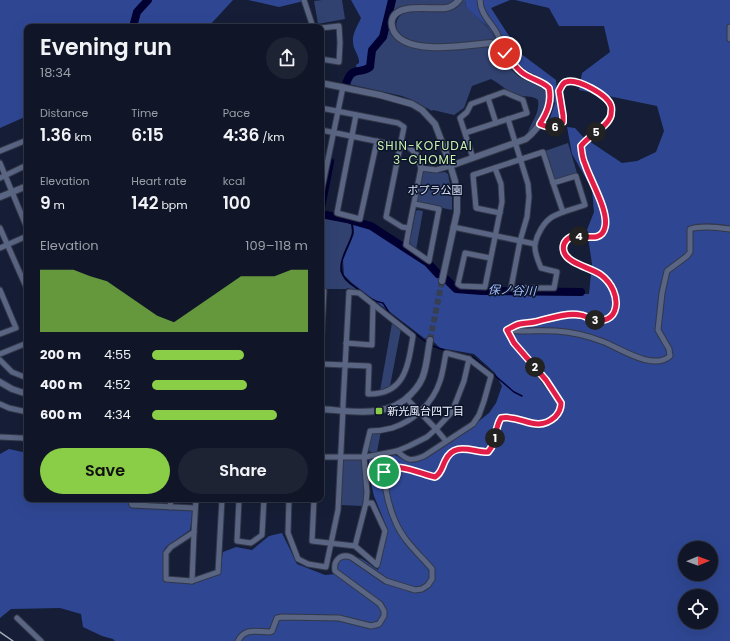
<!DOCTYPE html>
<meta charset="utf-8">
<style>
:root{--surface:#101628;--page:#1e2334;--text:#f1f3f6;--muted:#9c9fa8;--line:#303545;--accent:#8ace47}
body{margin:0;font-family:Poppins,"Noto Sans JP",sans-serif;background:var(--page);color:var(--text);height:100vh;display:flex;flex-direction:column;font-size:15px;white-space:nowrap}
*{box-sizing:border-box;margin:0}
p{font-size:13px;color:var(--muted)}
.icon{flex:none;width:22px;height:22px;fill:none;stroke:currentColor;stroke-width:2;stroke-linecap:round;stroke-linejoin:round}
.map{position:relative;flex:1;overflow:hidden}
.sheet{position:absolute;left:24px;top:24px;width:300px;height:478px;display:flex;flex-direction:column;background:var(--surface);border-radius:8px;box-shadow:0 4px 16px #0002,0 0 0 1px var(--line)}
.sheet>*{flex:none}
.needle{width:26px;rotate:89deg}
.controls{position:absolute;left:678px;top:541px;display:grid;gap:8px}
.controls a{display:grid;place-items:center;width:40px;height:40px;border-radius:50%;background:var(--surface);box-shadow:0 4px 16px #0002,0 0 0 1px var(--line);font-size:20px}
.pin{position:absolute;display:grid;place-items:center;width:34px;height:34px;color:#fff;margin:-17px;border:2px solid #fff;border-radius:50%;box-shadow:0 1px 4px #0007}
.km{position:absolute;width:20px;height:20px;margin:-10px;border-radius:50%;background:#222;color:#fff;font-size:11px;line-height:20px;text-align:center}
.round{display:grid;place-items:center;flex:none;width:42px;height:42px;border-radius:21px;background:var(--page)}
.head{display:flex;align-items:center;justify-content:space-between;height:68px;padding:0 16px}
h1{font-size:22px;font-weight:600;line-height:30px}
.stats{display:grid;grid-template-columns:repeat(3,1fr);gap:6px;height:68px;padding:4px 16px}
.stats div{display:grid;align-content:center}
.stats b{font-size:17px;font-weight:600}
.stats small{font-size:11px;font-weight:400}
.stats p{font-size:11px}
.chart{height:112px;padding:8px 16px}
.chart p{display:flex;justify-content:space-between}
.chart svg{width:100%;height:72px;margin-top:4px;fill:var(--accent);opacity:.7}
.cta{display:flex;gap:8px;margin-top:auto;padding:8px 16px}
.cta a{flex:1;height:46px;border-radius:24px;background:var(--accent);color:#111;font-size:16px;font-weight:600;line-height:46px;text-align:center}
.cta a+a{background:var(--page);color:var(--text)}
ul{padding:0 16px;list-style:none;font-size:13px}
li{display:grid;grid-template-columns:64px 48px 1fr;align-items:center;height:30px}
li i{height:10px;border-radius:5px;background:var(--accent)}
.map>svg:first-child{display:block}
.green{fill:#314271}
.forest{fill:#2f4793;fill-rule:evenodd}
.lines{fill:none;stroke-linecap:round;stroke-linejoin:round}
.stream{stroke:#020030;stroke-width:1.5}
.river{stroke:#020030;stroke-width:8}
.tertiary-tunnel{stroke:#363e54;stroke-width:6;stroke-dasharray:6 3;stroke-linecap:butt}
.minor-casing{stroke:#323749;stroke-width:7}
.tertiary-casing{stroke:#323749;stroke-width:8}
.minor{stroke:#596582;stroke-width:5}
.tertiary{stroke:#596582;stroke-width:6}
.rail{stroke:#a6adbb;stroke-width:1.5}
.route-casing{stroke:#fff;stroke-width:8}
.route{stroke:#e11d48;stroke-width:5}
.poi-dot{fill:#8ace47;stroke:#0c142b;stroke-width:1.5}
.labels{text-anchor:middle;dominant-baseline:central;stroke-width:3;stroke-linejoin:round;paint-order:stroke}
.park-label{font-size:11px;fill:#dbe4fa;stroke:#0c142b}
.poi-label{font-size:11px;fill:#f0f5ff;stroke:#0c142b;text-anchor:start}
.neighbourhood-label{font-size:12px;letter-spacing:1px;fill:#caf1ac;stroke:#0c142b}
.water-label{font-size:12px;font-style:italic;fill:#a4befd;stroke:#0c142b}
</style>
<div class="map">
<svg width="730" height="641" viewBox="0 0 730 641">
<rect width="100%" height="100%" fill="#151e36"/>
<g class="green">
<polygon points="322,0 342,0 345,19 318,24 314,1"/>
<path d="M396,0H455C438,14 411,0 393,12Z"/>
<path d="M463,0H465L466,7C477,16 490,28 497,41L496,43L489,41C469,43 409,51 398,31C395,27 396,21 399,17C412,1 451,24 463,0Z"/>
<path d="M390,33C407,59 462,48 488,47C498,48 502,53 507,60L506,62C519,82 526,78 544,89C553,105 536,123 527,134C531,122 540,114 538,100C533,95 523,97 516,95C507,91 500,84 491,79L472,86L464,108L454,115L433,110L432,111L412,100L402,96L349,84C353,68 357,76 367,71L375,43L380,36Z"/>
<polygon points="568,143 577,173 556,180 553,178 545,151"/>
<polygon points="425,171 435,173 445,172 448,174 452,196 452,210 418,203 417,200 422,173"/>
<polygon points="418,210 423,211 416,250 409,244 416,211"/>
<polygon points="321,215 351,221 352,234 343,255 340,271 345,280 359,290 352,290 348,288 346,289 321,289"/>
<polygon points="392,323 401,329 390,386 380,391"/>
<polygon points="381,431 377,452 371,452 368,450 372,432"/>
<polygon points="362,458 365,492 362,506 341,505 343,461 345,459"/>
</g>
<g class="forest">
<polygon points="0,0 233,0 208,27 27,27 27,116 0,128"/>
<polygon points="248,0 308,0 279,7"/>
<path d="M351,0H396C393,12 387,21 390,33L381,36L375,43L368,67L364,69L357,70L356,65L359,63C360,56 353,50 353,42C352,34 358,25 361,18Z"/>
<polygon points="465,0 510,0 491,8 520,53 556,80 559,117 550,126 546,124 550,118 555,103 553,93 547,83 526,70 510,57 486,25 466,7"/>
<path d="M515,0H730V641H115L113,639L102,636L83,627L81,614L60,608L11,609L0,618V454L9,449L27,453V499H127L130,507L193,510L190,530L166,547L164,550L163,581L193,583L219,573L223,552L236,547L252,550L269,536L282,533L297,564L325,575L336,574L337,564L341,558C362,554 362,560 378,570L387,528L374,496L370,479L369,460L395,455L406,461H419L474,425L489,413L496,403L502,386L495,373L474,354L440,348L433,341L424,338L352,283L344,275L343,260L354,234L353,221L370,226L425,263L453,291L482,294H589L592,264L587,230L594,212L592,189L572,154L567,127L575,128L583,137L622,163L637,161L656,152L664,131L657,106L579,90L582,73L610,52L604,26H559L549,8ZM685,548H711V574H685ZM685,596H711V622H685Z"/>
</g>
<g class="lines">
<g class="stream">
<path d="M351,220C352,225 354,230 352,235C349,248 334,265 345,278C348,283 354,286 359,290C367,296 374,302 383,303L390,314L426,342"/>
<polyline points="433,346 447,351"/>
<polyline points="456,353 473,357 514,392 522,396"/>
</g>
<g class="river">
<polyline points="133,27 137,12 148,0"/>
<path d="M346,84C352,65 359,75 370,67L372,50L383,37L392,0"/>
<polyline points="321,208 330,162"/>
<polyline points="321,212 321,214 347,219"/>
<polyline points="350,220 371,226 428,263 438,274"/>
<polyline points="447,280 456,289 482,291 581,292"/>
</g>
<polyline class="tertiary-tunnel" points="430,340 442,281"/>
<g class="minor-casing">
<g id="minor">
<polyline points="304,0 313,27"/>
<path d="M480,0C480,19 501,28 501,48"/>
<polyline points="730,27 730,39"/>
<polyline points="321,28 339,26 340,43 339,62 321,59"/>
<polyline points="488,98 496,123"/>
<polyline points="321,108 398,123 404,127 386,217 402,227 409,228 421,168 436,170 450,166"/>
<polyline points="356,115 337,213 360,219 377,141"/>
<polyline points="321,130 410,148 417,155 421,168"/>
<polyline points="465,133 527,113 523,100 504,92 471,104 467,112 460,118 473,158"/>
<polyline points="0,151 27,140"/>
<polyline points="0,163 27,228"/>
<polyline points="0,178 27,165"/>
<polyline points="553,183 563,212"/>
<polyline points="321,193 343,87"/>
<path d="M500,213L476,208L473,175L543,152L553,183L576,176L585,205C574,209 562,211 552,217C544,222 537,234 535,244C534,252 538,261 541,268L557,272L554,288H511L520,241L527,217L529,197L528,184L508,119"/>
<polyline points="453,227 535,244"/>
<polyline points="0,228 27,289"/>
<polyline points="409,228 406,245 429,261 439,209 415,204"/>
<polyline points="0,248 27,236"/>
<polyline points="490,258 465,253 458,284 461,286 485,287 502,202 501,184 495,168"/>
<polyline points="0,290 16,328 0,334"/>
<polyline points="321,291 324,291 321,346"/>
<path d="M507,330C511,328 515,325 520,324C526,323 533,322 538,321C551,319 567,312 580,315C590,317 596,324 605,320C615,316 618,304 615,294C607,265 569,269 564,252C561,243 569,236 577,236C587,236 602,242 605,227C609,207 583,170 581,146C588,136 608,127 611,115C611,113 612,108 611,106C608,96 572,75 564,83C562,85 560,89 559,91L563,116V122C555,129 549,128 540,124"/>
<path d="M507,330C523,332 540,330 556,331C572,332 589,336 604,342C621,349 654,371 670,356L669,349L658,330L662,293L667,271L687,256L690,252V229C702,225 717,227 730,229"/>
<polyline points="346,343 372,345 373,304"/>
<polyline points="0,354 27,343"/>
<polyline points="0,360 12,372 27,378"/>
<polyline points="407,399 409,401 436,429 446,441"/>
<polyline points="0,404 9,408 27,412"/>
<polyline points="0,437 22,438 27,439"/>
<path d="M397,451C407,460 410,462 424,456L473,424L479,415L484,401L491,376L469,359"/>
<path d="M321,457H366L397,451L409,446L427,437L436,429L452,412L464,381L469,359L446,353C444,363 443,372 440,381C433,403 414,421 392,428C385,430 377,431 370,431L364,456V457L367,492L366,503"/>
<polyline points="130,499 132,505 195,508"/>
<polyline points="196,499 194,532 171,547 166,553 166,579 192,581 218,572 222,499"/>
<polyline points="239,499 237,541 251,543 262,535 264,499"/>
<path d="M289,499L288,533L298,559L308,564L326,567L338,510L343,410V405C345,367 347,330 349,292L359,293L413,336C408,366 405,395 368,394L369,366L321,364"/>
<polyline points="314,499 312,541 355,546 377,565 385,531 372,503 366,503 355,546"/>
<polyline points="145,505 146,499"/>
<polyline points="170,507 171,499"/>
<polyline points="192,581 194,532"/>
<polyline points="17,618 41,641"/>
<path d="M238,641C245,627 257,632 270,632L272,631L277,618L282,617L339,618L371,626L379,624L384,616V611L380,604L335,571C333,561 340,553 351,557L386,581L415,590L422,589L428,585L432,579V569C420,555 403,540 396,523C389,508 385,489 384,472C394,460 423,475 435,477C441,474 442,467 445,461C454,441 472,452 488,452C498,441 494,428 501,419L512,418L536,425L544,423L552,420L558,414L561,408V403L556,396L532,364L514,343L507,330"/>
</g>
</g>
<g class="tertiary-casing">
<g id="tertiary">
<polyline points="321,83 380,95 412,104 422,110 435,124 449,161 455,181 457,197 457,212 442,281"/>
<path d="M450,166L526,139C537,130 561,99 546,86C539,79 527,77 519,71C508,62 506,48 491,43C467,45 408,56 394,32C392,28 391,24 392,20C396,2 433,10 446,8C452,7 455,5 459,0"/>
<polyline points="0,197 27,186"/>
<polyline points="0,382 12,389 27,394"/>
<path d="M321,409C351,411 388,419 411,394C417,388 422,381 424,373C427,363 428,351 430,340"/>
</g>
</g>
<use href="#minor" class="minor"/>
<use href="#tertiary" class="tertiary"/>
<polyline class="rail" points="0,632 13,641"/>
</g>
<g class="lines">
<g class="route-casing">
<path id="route" d="M384,472C394,460 423,475 435,477C441,474 442,467 445,461C454,441 472,452 488,452C498,441 494,428 501,418C521,414 536,434 555,417C559,413 561,409 561,403L546,380L514,343L507,330C511,328 515,325 520,324C525,323 531,323 535,322C548,319 568,312 580,315C583,315 586,317 589,318C621,330 624,292 601,275C592,268 568,264 564,252C561,243 569,235 577,236C587,236 602,242 605,227C609,211 590,180 585,164C582,158 582,153 581,146C588,136 608,127 611,115C611,113 612,108 611,106C608,95 577,78 566,82C562,83 561,88 559,91L563,116V122C555,129 549,128 540,124C547,113 552,102 549,88C542,81 533,80 524,74C516,69 511,60 505,53"/>
</g>
<use href="#route" class="route"/>
</g>
<rect class="poi-dot" x="375" y="407" width="8" height="8" rx="2"/>
<g class="labels">
<g class="park-label">
<text x="435" y="190">ポプラ公園</text>
</g>
<g class="poi-label">
<text x="387" y="411">新光風台四丁目</text>
</g>
<g class="neighbourhood-label">
<text x="425" y="145">SHIN-KOFUDAI<tspan x="425" dy="14">3-CHOME</tspan></text>
</g>
<g class="water-label">
<text transform="translate(512 290) rotate(2)">保ノ谷川</text>
</g>
</g>
</svg>
<div class="controls">
<a><svg class="needle" viewBox="-14 -14 28 28"><path d="M0-13l5 13h-10z" fill="#e53935"/><path d="M0 13l5-13h-10z" fill="#9c9fa8"/></svg></a>
<a><svg class="icon" aria-label="locate" viewBox="0 0 24 24"><circle cx="12" cy="12" r="6"/><path d="M12 2v4M12 18v4M2 12h4M18 12h4"/></svg></a>
</div>
<div class="pin" style="left:384px;top:472px;background:#1e9e55"><svg class="icon" aria-label="arrive" viewBox="0 0 24 24"><path d="M6 21V4h12l-3 4 3 4H6"/></svg></div>
<div class="pin" style="left:505px;top:53px;background:#d93025"><svg class="icon" aria-label="check" viewBox="0 0 24 24"><path d="M5 12l5 5 9-10"/></svg></div>
<b class="km" style="left:495px;top:438px">1</b>
<b class="km" style="left:535px;top:367px">2</b>
<b class="km" style="left:595px;top:320px">3</b>
<b class="km" style="left:579px;top:236px">4</b>
<b class="km" style="left:596px;top:132px">5</b>
<b class="km" style="left:555px;top:127px">6</b>
<section class="sheet">
<div class="head"><div><h1>Evening run</h1><p>18:34</p></div><a class="round"><svg class="icon" aria-label="share" viewBox="0 0 24 24"><path d="M12 15V3M7 8l5-5 5 5M5 13v7h14v-7"/></svg></a></div>
<div class="stats">
<div><p>Distance</p><b>1.36<small> km</small></b></div>
<div><p>Time</p><b>6:15</b></div>
<div><p>Pace</p><b>4:36<small> /km</small></b></div>
</div>
<div class="stats">
<div><p>Elevation</p><b>9<small> m</small></b></div>
<div><p>Heart rate</p><b>142<small> bpm</small></b></div>
<div><p>kcal</p><b>100</b></div>
</div>
<div class="chart"><p><span>Elevation</span>109–118 m</p>
<svg viewBox="0 0 160 44" preserveAspectRatio="none"><path d="M0 44V6L10 6L20 6L30 10L40 13L50 20L60 27L70 34L80 38L90 31L100 24L110 17L120 10L130 10L140 10L150 6L160 6V44z"/></svg>
</div>
<ul>
<li><b>200 m</b>4:55<i style="width:59%"></i></li>
<li><b>400 m</b>4:52<i style="width:61%"></i></li>
<li><b>600 m</b>4:34<i style="width:80%"></i></li>
</ul>
<div class="cta"><a>Save</a><a>Share</a></div>
</section>
</div>
